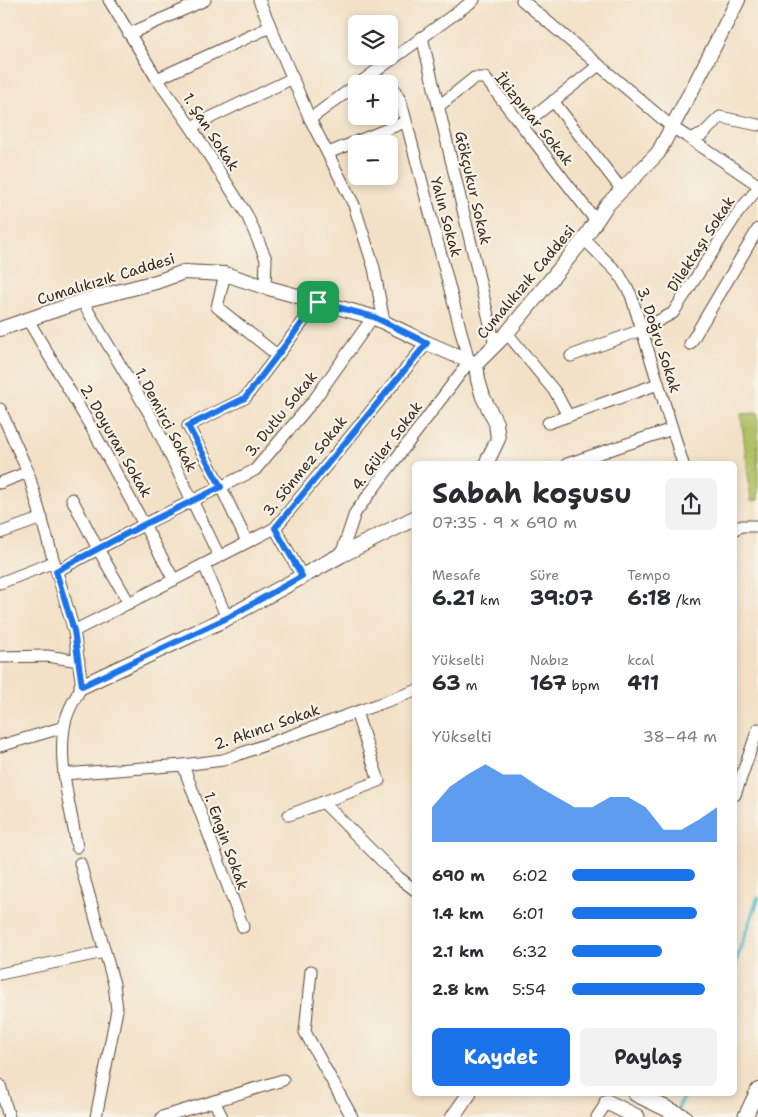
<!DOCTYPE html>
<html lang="tr">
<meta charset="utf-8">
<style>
:root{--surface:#fff;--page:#f2f2f3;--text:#2b2b33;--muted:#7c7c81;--accent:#1a73e8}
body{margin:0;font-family:"Shantell Sans",sans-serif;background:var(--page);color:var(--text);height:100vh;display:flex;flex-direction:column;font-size:19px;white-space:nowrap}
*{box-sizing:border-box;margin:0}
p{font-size:16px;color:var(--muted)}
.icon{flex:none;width:28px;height:28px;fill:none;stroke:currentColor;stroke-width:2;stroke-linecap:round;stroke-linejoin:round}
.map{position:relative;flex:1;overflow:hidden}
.sheet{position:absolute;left:412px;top:461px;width:325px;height:635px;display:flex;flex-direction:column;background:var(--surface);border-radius:8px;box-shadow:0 2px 8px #0003}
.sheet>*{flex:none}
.tools{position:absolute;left:348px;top:15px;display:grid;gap:10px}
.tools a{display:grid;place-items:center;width:50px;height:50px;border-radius:8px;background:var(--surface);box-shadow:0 2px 8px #0003;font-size:25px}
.pin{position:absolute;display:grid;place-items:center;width:42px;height:42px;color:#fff;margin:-21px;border-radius:10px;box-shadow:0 2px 8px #0006}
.round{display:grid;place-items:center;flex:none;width:52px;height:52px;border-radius:8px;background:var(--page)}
.summary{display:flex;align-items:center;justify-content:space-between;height:85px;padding:0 20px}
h1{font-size:28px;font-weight:700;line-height:38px}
.metrics{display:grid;grid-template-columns:repeat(3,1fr);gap:8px;height:85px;padding:5px 20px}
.metrics div{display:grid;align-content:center}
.metrics b{font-size:21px;font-weight:700}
.metrics small{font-size:14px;font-weight:400}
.metrics p{font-size:14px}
.chart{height:140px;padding:10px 20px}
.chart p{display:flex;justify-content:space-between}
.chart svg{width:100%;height:90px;margin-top:5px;fill:var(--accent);opacity:.7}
.cta{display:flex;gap:10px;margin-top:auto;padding:10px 20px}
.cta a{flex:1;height:58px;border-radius:8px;background:var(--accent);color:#fff;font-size:20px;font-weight:700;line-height:58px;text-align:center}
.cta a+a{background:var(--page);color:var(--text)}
ul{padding:0 20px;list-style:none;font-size:16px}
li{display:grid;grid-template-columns:80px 60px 1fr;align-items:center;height:38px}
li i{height:12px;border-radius:6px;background:var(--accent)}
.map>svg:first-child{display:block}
.green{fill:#aec063;stroke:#747540}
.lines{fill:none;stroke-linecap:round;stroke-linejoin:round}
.stream{stroke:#52bece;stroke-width:4}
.minor-casing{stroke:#574537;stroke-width:13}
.tertiary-casing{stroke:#574537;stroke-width:16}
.secondary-casing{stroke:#574537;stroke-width:17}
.minor{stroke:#fff;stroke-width:11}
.tertiary{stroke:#fff;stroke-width:14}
.secondary{stroke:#fff;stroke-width:15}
.route-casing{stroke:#fff;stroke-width:10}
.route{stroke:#1a73e8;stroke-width:6}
.labels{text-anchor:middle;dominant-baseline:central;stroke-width:4.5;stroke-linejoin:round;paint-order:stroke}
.street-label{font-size:15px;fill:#3b2a1e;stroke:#f7f3e8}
</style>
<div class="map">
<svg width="758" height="1117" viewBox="0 0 758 1117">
<rect width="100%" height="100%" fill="#f7f3e8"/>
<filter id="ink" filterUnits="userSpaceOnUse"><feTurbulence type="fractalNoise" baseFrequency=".02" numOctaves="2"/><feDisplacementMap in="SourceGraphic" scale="10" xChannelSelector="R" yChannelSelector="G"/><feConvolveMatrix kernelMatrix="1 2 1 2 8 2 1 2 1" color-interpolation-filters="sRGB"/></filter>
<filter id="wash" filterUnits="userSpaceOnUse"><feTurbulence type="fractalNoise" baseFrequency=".0096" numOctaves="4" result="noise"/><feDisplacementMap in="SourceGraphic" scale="20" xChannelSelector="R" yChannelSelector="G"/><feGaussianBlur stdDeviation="1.12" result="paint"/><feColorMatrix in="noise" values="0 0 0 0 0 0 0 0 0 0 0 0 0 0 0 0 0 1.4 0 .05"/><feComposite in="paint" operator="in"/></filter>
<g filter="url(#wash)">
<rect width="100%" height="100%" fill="#f3e1c7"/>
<polygon class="green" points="758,413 758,500 751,501 741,414"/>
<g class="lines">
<g class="stream">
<polyline points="735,964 758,898"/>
<polyline points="677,1110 685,1094"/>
</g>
</g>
</g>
<g filter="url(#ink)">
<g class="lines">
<g class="minor-casing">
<g id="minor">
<polyline points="109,0 157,79 191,127 247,215 266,259 265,287"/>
<polyline points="259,0 310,119 354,205 374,268 384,322"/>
<polyline points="522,0 672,127 689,138 702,135 720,117 758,125"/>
<polyline points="129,34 205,0"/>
<polyline points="422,37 495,345"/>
<polyline points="157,79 270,27"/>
<polyline points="358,84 474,0"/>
<polyline points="553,101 622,190"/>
<polyline points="439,106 474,78 485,78 596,221"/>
<polyline points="310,119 356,85"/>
<polyline points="522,126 599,65"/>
<polyline points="191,127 293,78"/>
<polyline points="689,138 758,185"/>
<polyline points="328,153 405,122"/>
<polyline points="584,239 619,274 631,295 683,464"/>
<polyline points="225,274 217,307 277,355"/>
<polyline points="82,301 152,418 219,556"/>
<polyline points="28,320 95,434 174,580"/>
<polyline points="507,333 556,393 568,416"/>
<polyline points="690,344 758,229"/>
<polyline points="571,356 641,330 673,313 737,214 758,188"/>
<path d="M0,409L28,472L74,631L82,686C75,698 66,713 64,728C58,767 71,808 77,847"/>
<polyline points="548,423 658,384"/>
<polyline points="567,464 672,429"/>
<polyline points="0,483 28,472"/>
<polyline points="72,499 98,549 129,603"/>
<polyline points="275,528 302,576"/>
<polyline points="735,529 742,526 758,526"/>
<polyline points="0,533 42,518"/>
<polyline points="247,542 221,487 188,426 245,398 318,302"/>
<polyline points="341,555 355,513 469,362 401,102 390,82"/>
<polyline points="204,565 227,618"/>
<polyline points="57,571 145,524 255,470 314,400 373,317"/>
<polyline points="0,583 54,562"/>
<polyline points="74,631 275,528 427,343"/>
<polyline points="0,657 47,656 79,661"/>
<polyline points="0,746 64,727"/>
<polyline points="183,765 243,927"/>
<polyline points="64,774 183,765 223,760 415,691"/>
<polyline points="735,795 758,729"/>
<polyline points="323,802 398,877 415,890"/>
<polyline points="289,815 379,781 356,712"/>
<polyline points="80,863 114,984 117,1010 96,1117"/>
<polyline points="311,971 305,1032 352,1117"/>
<polyline points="0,974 104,952"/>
<polyline points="0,1085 9,1117"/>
<polyline points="214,1101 222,1117"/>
<polyline points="162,1117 283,1080"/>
<polyline points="597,1117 607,1102"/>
</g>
</g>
<g class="tertiary-casing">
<g id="tertiary">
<polyline points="0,329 82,301 156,282 184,272 225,274 265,287 373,317 427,343 476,364 507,333 584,239 606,206 658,153 695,84 738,0"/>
<polyline points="476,364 478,380 483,397 496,423 498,439 486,464"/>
<polyline points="453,1117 469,1094"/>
<polyline points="745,1117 758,1090"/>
</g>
</g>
<g class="secondary-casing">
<g id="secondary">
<polyline points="82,686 227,618 341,555 415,518"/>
<polyline points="636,1094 684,1117"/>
<polyline points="607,1102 637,1117"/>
</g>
</g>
<use href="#minor" class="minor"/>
<use href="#tertiary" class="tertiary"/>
<use href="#secondary" class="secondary"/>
</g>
</g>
<g class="lines" filter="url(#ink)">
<g class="route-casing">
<polygon id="route" points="318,302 374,317 427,343 275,528 302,576 227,618 82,686 74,631 56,571 145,524 221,487 188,426 245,398"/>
</g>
<use href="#route" class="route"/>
</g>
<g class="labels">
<g class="street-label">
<text transform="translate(534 119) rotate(51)">İkizpınar Sokak</text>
<text transform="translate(211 132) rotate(57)">1. Şan Sokak</text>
<text transform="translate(473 188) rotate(77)">Gökçukur Sokak</text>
<text transform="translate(446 217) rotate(75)">Yalın Sokak</text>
<text transform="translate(701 244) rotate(-57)">Dilektaşı Sokak</text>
<text transform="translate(106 279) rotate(-17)">Cumalıkızık Caddesi</text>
<text transform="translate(526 282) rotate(-50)">Cumalıkızık Caddesi</text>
<text transform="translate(659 340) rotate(72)">3. Doğru Sokak</text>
<text transform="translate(281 414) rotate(-51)">3. Dutlu Sokak</text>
<text transform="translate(166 420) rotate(62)">1. Demirci Sokak</text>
<text transform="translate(116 441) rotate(60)">2. Doyuran Sokak</text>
<text transform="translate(387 446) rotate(-53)">4. Güler Sokak</text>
<text transform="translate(305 466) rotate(-51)">3. Sönmez Sokak</text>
<text transform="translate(267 727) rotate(-19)">2. Akıncı Sokak</text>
<text transform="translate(226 841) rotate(70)">1. Engin Sokak</text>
</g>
</g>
</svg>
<div class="tools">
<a><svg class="icon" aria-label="layers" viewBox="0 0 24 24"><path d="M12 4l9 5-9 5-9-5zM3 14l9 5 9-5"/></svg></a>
<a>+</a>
<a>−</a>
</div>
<div class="pin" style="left:318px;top:302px;background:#1e9e55"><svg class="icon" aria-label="arrive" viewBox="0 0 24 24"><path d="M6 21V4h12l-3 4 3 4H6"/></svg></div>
<section class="sheet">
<div class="summary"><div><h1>Sabah koşusu</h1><p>07:35 · 9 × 690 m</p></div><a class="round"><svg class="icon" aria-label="share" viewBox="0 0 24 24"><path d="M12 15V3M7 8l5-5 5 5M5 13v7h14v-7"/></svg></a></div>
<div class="metrics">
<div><p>Mesafe</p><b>6.21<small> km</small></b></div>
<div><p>Süre</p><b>39:07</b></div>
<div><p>Tempo</p><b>6:18<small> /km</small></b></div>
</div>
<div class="metrics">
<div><p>Yükselti</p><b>63<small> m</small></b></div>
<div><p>Nabız</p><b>167<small> bpm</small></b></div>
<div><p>kcal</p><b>411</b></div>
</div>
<div class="chart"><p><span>Yükselti</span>38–44 m</p>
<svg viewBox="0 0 160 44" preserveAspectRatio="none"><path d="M0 44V27L10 17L20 11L30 6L40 11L50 11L60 17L70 22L80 27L90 27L100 22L110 22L120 27L130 38L140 38L150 33L160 27V44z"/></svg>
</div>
<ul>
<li><b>690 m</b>6:02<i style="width:85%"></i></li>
<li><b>1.4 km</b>6:01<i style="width:86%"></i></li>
<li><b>2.1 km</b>6:32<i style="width:62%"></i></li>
<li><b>2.8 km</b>5:54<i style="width:92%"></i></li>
</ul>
<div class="cta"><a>Kaydet</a><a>Paylaş</a></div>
</section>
</div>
